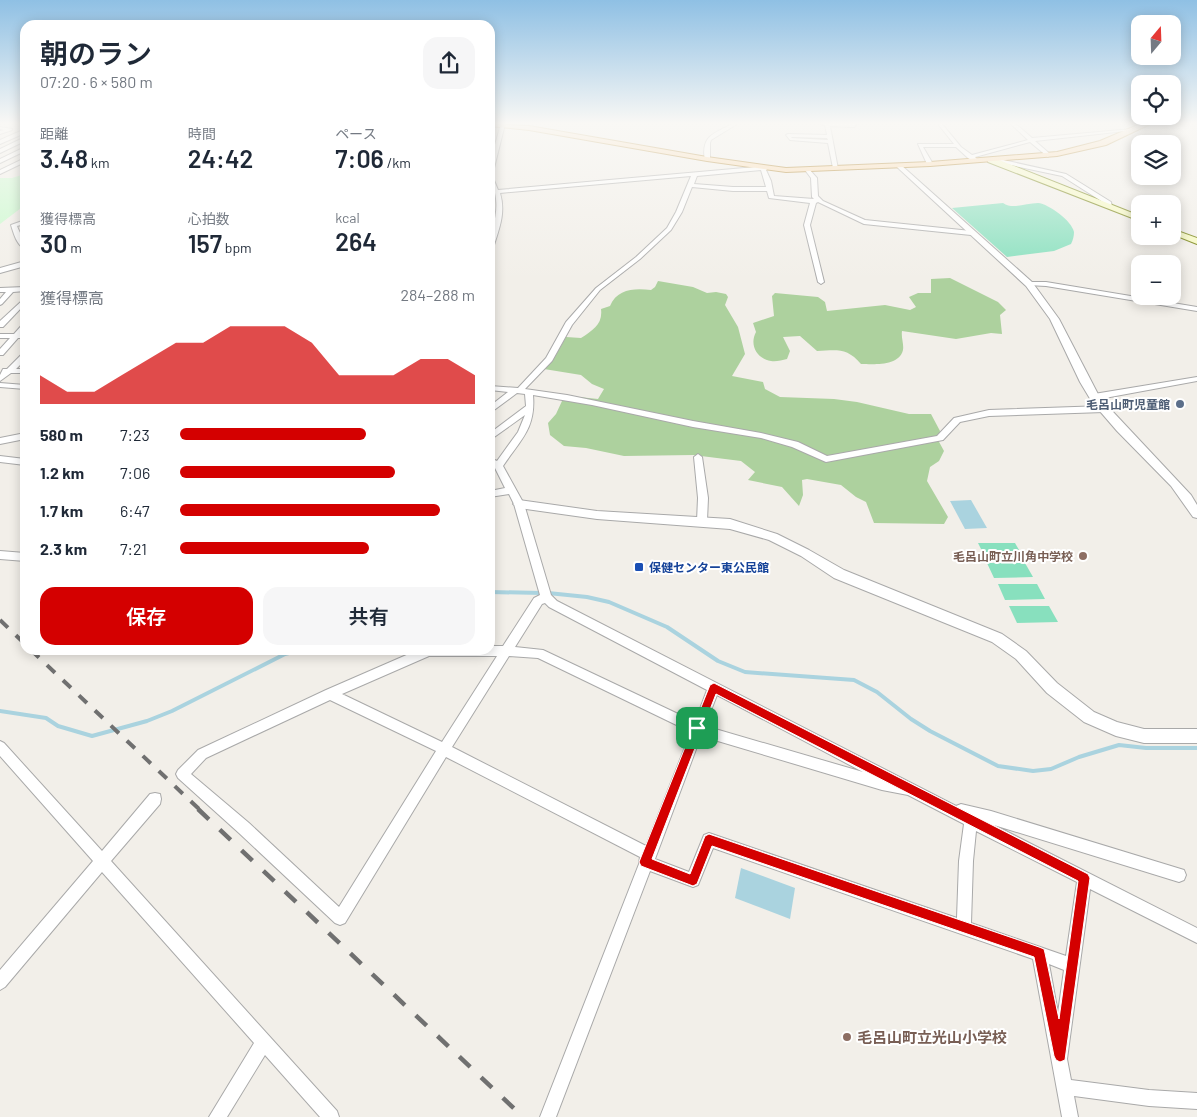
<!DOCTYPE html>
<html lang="ja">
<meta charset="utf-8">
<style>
:root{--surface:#fff;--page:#f6f6f7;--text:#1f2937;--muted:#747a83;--accent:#d40000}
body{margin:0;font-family:Barlow,"Noto Sans JP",sans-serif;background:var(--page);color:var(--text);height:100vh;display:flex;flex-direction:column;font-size:19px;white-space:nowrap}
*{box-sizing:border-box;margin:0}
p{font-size:16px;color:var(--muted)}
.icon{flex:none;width:28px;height:28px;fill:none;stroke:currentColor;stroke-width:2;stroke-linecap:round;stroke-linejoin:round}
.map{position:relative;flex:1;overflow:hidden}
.sheet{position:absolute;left:20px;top:20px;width:475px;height:635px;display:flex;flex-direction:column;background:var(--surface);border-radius:15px;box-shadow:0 2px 12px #0003}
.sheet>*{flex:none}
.needle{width:32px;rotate:19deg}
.buttons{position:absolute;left:1131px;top:15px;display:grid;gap:10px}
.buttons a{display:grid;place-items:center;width:50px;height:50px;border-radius:10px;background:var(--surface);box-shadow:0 2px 12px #0003;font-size:25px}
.pin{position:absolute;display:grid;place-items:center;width:42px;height:42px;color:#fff;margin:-21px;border-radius:10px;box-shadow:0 2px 8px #0006}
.round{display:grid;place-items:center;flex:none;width:52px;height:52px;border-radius:15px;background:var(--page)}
.overview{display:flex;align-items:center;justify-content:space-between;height:85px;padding:0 20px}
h1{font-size:28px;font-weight:600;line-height:38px}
.stats{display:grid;grid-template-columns:repeat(3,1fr);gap:8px;height:85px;padding:5px 20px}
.stats div{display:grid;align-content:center}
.stats b{font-size:25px;font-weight:600}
.stats small{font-size:14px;font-weight:400}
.stats p{font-size:14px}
.chart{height:140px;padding:10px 20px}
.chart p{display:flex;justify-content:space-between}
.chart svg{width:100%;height:90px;margin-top:5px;fill:var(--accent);opacity:.7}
.primary-button{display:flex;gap:10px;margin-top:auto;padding:10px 20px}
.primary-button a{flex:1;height:58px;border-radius:15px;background:var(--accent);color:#fff;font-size:20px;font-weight:600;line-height:58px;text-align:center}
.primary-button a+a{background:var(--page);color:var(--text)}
ul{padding:0 20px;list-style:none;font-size:16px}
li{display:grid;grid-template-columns:80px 60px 1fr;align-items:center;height:38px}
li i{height:12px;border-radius:6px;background:var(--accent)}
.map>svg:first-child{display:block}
.forest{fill:#add19e}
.park{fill:#c8facc}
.pitch{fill:#88e0be}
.water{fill:#aad3df}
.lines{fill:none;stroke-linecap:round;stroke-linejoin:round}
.stream{stroke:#aad3df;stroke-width:4}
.minor-casing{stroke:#a9a9a9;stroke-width:2}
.tertiary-casing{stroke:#a9a9a9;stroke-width:2}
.secondary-casing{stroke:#707d05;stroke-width:2}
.primary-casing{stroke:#a06b00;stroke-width:2}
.minor{fill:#fff;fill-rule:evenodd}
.tertiary{fill:#fff;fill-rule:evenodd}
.secondary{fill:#f7fabf;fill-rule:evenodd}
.primary{fill:#fcd6a4;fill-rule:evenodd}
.rail-far1{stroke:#707070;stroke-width:4;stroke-dasharray:11 11;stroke-linecap:butt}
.rail{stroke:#707070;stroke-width:4.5;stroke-dasharray:15 15;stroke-linecap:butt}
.route{fill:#d40000;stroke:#fff;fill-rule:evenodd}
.service-dot{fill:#5c6f8a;stroke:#fff;stroke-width:2}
.education-dot{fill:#8d6e63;stroke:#fff;stroke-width:2}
.transit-dot{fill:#1a4fb4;stroke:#fff;stroke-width:2}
.labels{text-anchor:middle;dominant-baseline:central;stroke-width:4;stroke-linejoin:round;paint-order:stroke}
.service-label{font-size:12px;font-weight:bold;fill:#4e5e75;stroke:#fff;text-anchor:end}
.education-label{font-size:12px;font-weight:bold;fill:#785e54;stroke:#fff;text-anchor:end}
.transit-label{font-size:12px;font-weight:bold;fill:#164399;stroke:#fff;text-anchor:start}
.near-education-label{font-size:15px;font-weight:bold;fill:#785e54;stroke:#fff;text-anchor:start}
</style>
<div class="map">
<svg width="1197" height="1117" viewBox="0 0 1197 1117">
<rect width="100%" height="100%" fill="#f2efe9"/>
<g class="forest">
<path d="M950,278L998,302L1006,310L1000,315L1002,334L991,333L956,339L902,331C901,338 904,344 903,350C899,367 872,364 861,364C847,347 836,350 817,351L800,336L783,337L790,351L787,359C782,360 776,362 771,361C757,359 749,345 756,332L753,323L774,316L772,296L775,293L818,297L825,302L827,311L885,305L910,310L916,307L909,297L918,293H931V279Z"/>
<path d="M658,281L693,287L707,293L716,292L726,294L728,297L725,305L738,327L745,354L732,376L763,382L765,389L780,397L834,399L857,402L909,414H931L940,431L938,440L944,451L939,461L930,467L927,481L948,517L944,524L874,523L866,502L856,497L841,485L807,479L802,480L803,495L799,506L782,487L748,480L755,472L741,461L693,455L624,456L586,448L564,446L550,435L548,423L556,414L562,401L579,397L598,399L604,389L592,384L581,375L544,369L553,360L566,337L581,338C593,330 603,324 601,309L610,306C617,289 634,288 651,290L655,287Z"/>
</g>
<polygon class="park" points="25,174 25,205 0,224 0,178 12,178"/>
<g class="pitch">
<path d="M1003,203C1013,210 1026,203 1038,203C1049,204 1072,221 1074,232C1074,236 1073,240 1071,244L1054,251L1007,257L952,208Z"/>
<polygon points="978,543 1015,543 1023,557 985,557"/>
<polygon points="987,563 1025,563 1033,577 994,578"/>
<polygon points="998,584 1037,584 1045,599 1005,600"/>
<polygon points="1009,606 1049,606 1058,622 1017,623"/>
</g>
<g class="water">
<polygon points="971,500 987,528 965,529 950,501"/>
<polygon points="741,868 795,888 790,919 735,898"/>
</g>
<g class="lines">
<g class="stream">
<polyline points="490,592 542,593"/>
<polyline points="548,593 587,597 609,602 667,627 718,661 745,672 854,680 877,692 911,719 930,731 998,766 1033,771 1051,769 1079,757 1119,745 1146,748 1197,748"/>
<polyline points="0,711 46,718 58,726 92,736 147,721 172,711 285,654 301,650"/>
</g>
<g class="minor-casing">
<g id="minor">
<polygon points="501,124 505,124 493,172 490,174 490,162"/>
<path d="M732,124H737L711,140L710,143V159L705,160C701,136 713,134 732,124Z"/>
<path d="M820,124H857L854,127L830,126L838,169L833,168L828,143L790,140L786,135L788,134L827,135L825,125ZM791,137L827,138L828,140L792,138Z"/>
<polygon points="938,124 942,124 961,147 972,155 1028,140 1011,124 1016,124 1032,138 1132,129 1134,130 1035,141 1050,154 1048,157 1030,142 975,157 978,160 975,162 968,158 956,147 923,147 933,164 930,166 927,164 918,144 954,144"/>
<polygon points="0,127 12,129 12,130 0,134 0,131 4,130 0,129"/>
<polygon points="23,130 25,130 25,133 0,144 0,140"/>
<polygon points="23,138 25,138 25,141 0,153 0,149"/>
<polygon points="25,147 25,151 0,163 0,159"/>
<polygon points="25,158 25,162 0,174 0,170"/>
<polygon points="994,158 1066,174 1111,202 1112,207 1107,208 1106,204 1062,176 992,161 992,159"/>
<path d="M766,166L769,168L766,170L771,181L774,196L814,199L812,197L811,178L805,170L808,168L817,178L818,196L823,201L865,220L971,231L974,233L971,235L864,224L818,202L816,203L810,225L824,282L821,284L818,282L804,225L810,203L769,198L767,191H733L692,187L682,212L671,230L640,259L600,290L572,325L552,361L525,389L567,395L693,421L761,433L798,442L827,456L937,436L954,418L989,410L1104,406L1108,409L1104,412L989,416L960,422L943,440L826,462L792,447L761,438L693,427L592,405L533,395C536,429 520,440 503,466L524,504L551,595L557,601L956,806L961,804L991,811L1184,870L1186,875L1184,880L1179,882L994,825L1197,928V943L1090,889L1067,1059L1071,1080L1149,1090L1197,1093V1109L1149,1106L1074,1096L1078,1117H1062L1033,959L713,848L698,885L693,887L650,871L556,1117H540L639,864L640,857L446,757L345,923L340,925L335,923L239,833L178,778L176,774L178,770L198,750L326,690L418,650H490V646H503L534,598L540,595L514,504L509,494L490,497V491L505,488L495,468L490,465V458L497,461L518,432L525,415L490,440V433L526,406L525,394L517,393L490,413V406L508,392L490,390V386L518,388L546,358L566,322L596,288L636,257L667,228L676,212L691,176L500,193C506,213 499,229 493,248L490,250C490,230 500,214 495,193L490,194V190H492L490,184V176L493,178L498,190ZM761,170L766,187H733L694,184L697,176ZM545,603L549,607L707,690L695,722L543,650L515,647L542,604ZM429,656H497L442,742L342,694ZM509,656L538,658L691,732L646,846L452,747ZM717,695L863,772L705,726ZM330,700L436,751L339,907L249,823L191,774L206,758ZM701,736L882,790L908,795L964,824L959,861L957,918L709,833L704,835L689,872L655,859ZM976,831L1077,882L1066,956L971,923L973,861ZM1049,964L1064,970L1058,1013Z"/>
<path d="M25,220V224L17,226C20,234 25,241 25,249C16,244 14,234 11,225Z"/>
<polygon points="1029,282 1046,282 1197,307 1197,311 1046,286 1027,285 1026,284"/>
<polygon points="25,287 25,291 13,292 2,304 0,305 0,299 6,292 0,292 0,288"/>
<polygon points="25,298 25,304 3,327 0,327 0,321"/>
<polygon points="22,325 25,325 25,331 22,335 22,338 18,338 3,355 0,355 0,349 10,338 0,338 0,334 14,334"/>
<polygon points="490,343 494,345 494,360 490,362"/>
<polygon points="22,354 25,354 25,360 16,369 25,369 25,373 11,373 0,381 0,375 3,369 7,369"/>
<polygon points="1197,377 1197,381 1094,400 1090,397 1094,394"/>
<polygon points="0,383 25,385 25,389 0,387"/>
<polygon points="25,433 25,439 0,444 0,438"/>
<polygon points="698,454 702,457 708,498 707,521 702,525 697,521 698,498 694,457"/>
<polygon points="0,456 25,459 25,465 0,462"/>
<polygon points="0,551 25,553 25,561 0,559"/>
<polygon points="0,741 4,743 102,851 150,794 155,793 160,794 161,799 160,804 111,861 337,1111 339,1117 320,1117 265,1055 227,1117 209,1117 254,1043 102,872 5,987 0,990 0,970 93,861 0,756"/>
</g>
</g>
<g class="tertiary-casing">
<g id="tertiary">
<polygon points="897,165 901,165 1032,282 1059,319 1100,398 1191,495 1197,505 1197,518 1193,517 1171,486 1117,431 1092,402 1080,382 1050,319 1026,286 897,167"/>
<polygon points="25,261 25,266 0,273 0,268"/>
<polygon points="519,500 597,511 730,519 777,534 809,550 844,570 1002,634 1026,651 1057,683 1094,712 1117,722 1144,729 1197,729 1197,743 1144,743 1116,736 1084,722 1047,693 1016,659 992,642 834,578 801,556 769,540 730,529 597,519 519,508 513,504"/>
</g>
</g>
<g class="secondary-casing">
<g id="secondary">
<polygon points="988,158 994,158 1140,216 1140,221 988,162"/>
<polygon points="1172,229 1197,238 1197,244 1172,234"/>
</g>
</g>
<g class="primary-casing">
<polygon id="primary" points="490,124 529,126 707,157 786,168 930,162 1057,152 1100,141 1140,124 1150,124 1106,145 1057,156 930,166 786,172 707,161 529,130 490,126"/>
</g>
<use href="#minor" class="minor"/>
<use href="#tertiary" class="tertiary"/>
<use href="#secondary" class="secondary"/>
<use href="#primary" class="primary"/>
<g class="rail-far1">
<polyline points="0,620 25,644"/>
<polyline points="31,650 200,810"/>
</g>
<polyline class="rail" points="198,809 523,1117"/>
</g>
<linearGradient id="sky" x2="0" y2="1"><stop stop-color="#8fc0e4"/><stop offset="0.44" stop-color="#f9f8f5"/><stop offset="1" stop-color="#f9f8f5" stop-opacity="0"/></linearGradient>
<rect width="1197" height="280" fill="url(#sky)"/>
<path class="route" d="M714,683L1088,874L1090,878L1065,1060L1060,1062L1056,1060L1054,1056L1034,957L712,846L697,884L693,886L641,866L639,862L710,685ZM716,694L1078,881L1059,1019L1045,953L1044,949L1039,947L709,834L705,836L690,874L652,859Z"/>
<circle class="service-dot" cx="1180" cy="404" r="5"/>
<g class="education-dot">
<circle cx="1083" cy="556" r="5"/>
<circle cx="847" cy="1037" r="5"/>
</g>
<rect class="transit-dot" x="634" y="562" width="10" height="10" rx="2.5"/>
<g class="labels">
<g class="service-label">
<text x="1170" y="404">毛呂山町児童館</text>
</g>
<g class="education-label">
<text x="1073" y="556">毛呂山町立川角中学校</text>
</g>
<g class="transit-label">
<text x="649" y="567">保健センター東公民館</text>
</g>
<g class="near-education-label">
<text x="857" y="1037">毛呂山町立光山小学校</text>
</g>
</g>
</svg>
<div class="buttons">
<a><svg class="needle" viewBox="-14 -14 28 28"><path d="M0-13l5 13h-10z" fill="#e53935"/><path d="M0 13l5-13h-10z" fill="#747a83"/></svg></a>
<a><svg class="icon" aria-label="locate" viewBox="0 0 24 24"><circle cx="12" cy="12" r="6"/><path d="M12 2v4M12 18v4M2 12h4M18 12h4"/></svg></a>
<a><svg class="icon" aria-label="layers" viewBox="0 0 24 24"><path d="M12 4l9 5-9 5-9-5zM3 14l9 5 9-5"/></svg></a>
<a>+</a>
<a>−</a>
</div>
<div class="pin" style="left:697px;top:728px;background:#1e9e55"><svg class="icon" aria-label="arrive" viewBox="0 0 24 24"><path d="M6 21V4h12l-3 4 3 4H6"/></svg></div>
<section class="sheet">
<div class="overview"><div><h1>朝のラン</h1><p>07:20 · 6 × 580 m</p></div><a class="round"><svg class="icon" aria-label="share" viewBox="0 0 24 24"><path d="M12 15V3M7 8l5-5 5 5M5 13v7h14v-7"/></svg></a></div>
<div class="stats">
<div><p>距離</p><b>3.48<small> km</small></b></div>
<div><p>時間</p><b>24:42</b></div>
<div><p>ペース</p><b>7:06<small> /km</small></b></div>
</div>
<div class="stats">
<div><p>獲得標高</p><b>30<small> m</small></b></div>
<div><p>心拍数</p><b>157<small> bpm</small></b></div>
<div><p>kcal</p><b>264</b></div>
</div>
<div class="chart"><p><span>獲得標高</span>284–288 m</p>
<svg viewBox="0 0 160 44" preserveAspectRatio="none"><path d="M0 44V30L10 38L20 38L30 30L40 22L50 14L60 14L70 6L80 6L90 6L100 14L110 30L120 30L130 30L140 22L150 22L160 30V44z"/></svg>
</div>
<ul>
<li><b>580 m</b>7:23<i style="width:63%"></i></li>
<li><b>1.2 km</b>7:06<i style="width:73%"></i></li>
<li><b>1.7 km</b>6:47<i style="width:88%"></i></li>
<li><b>2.3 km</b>7:21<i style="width:64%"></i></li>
</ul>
<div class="primary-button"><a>保存</a><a>共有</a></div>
</section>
</div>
